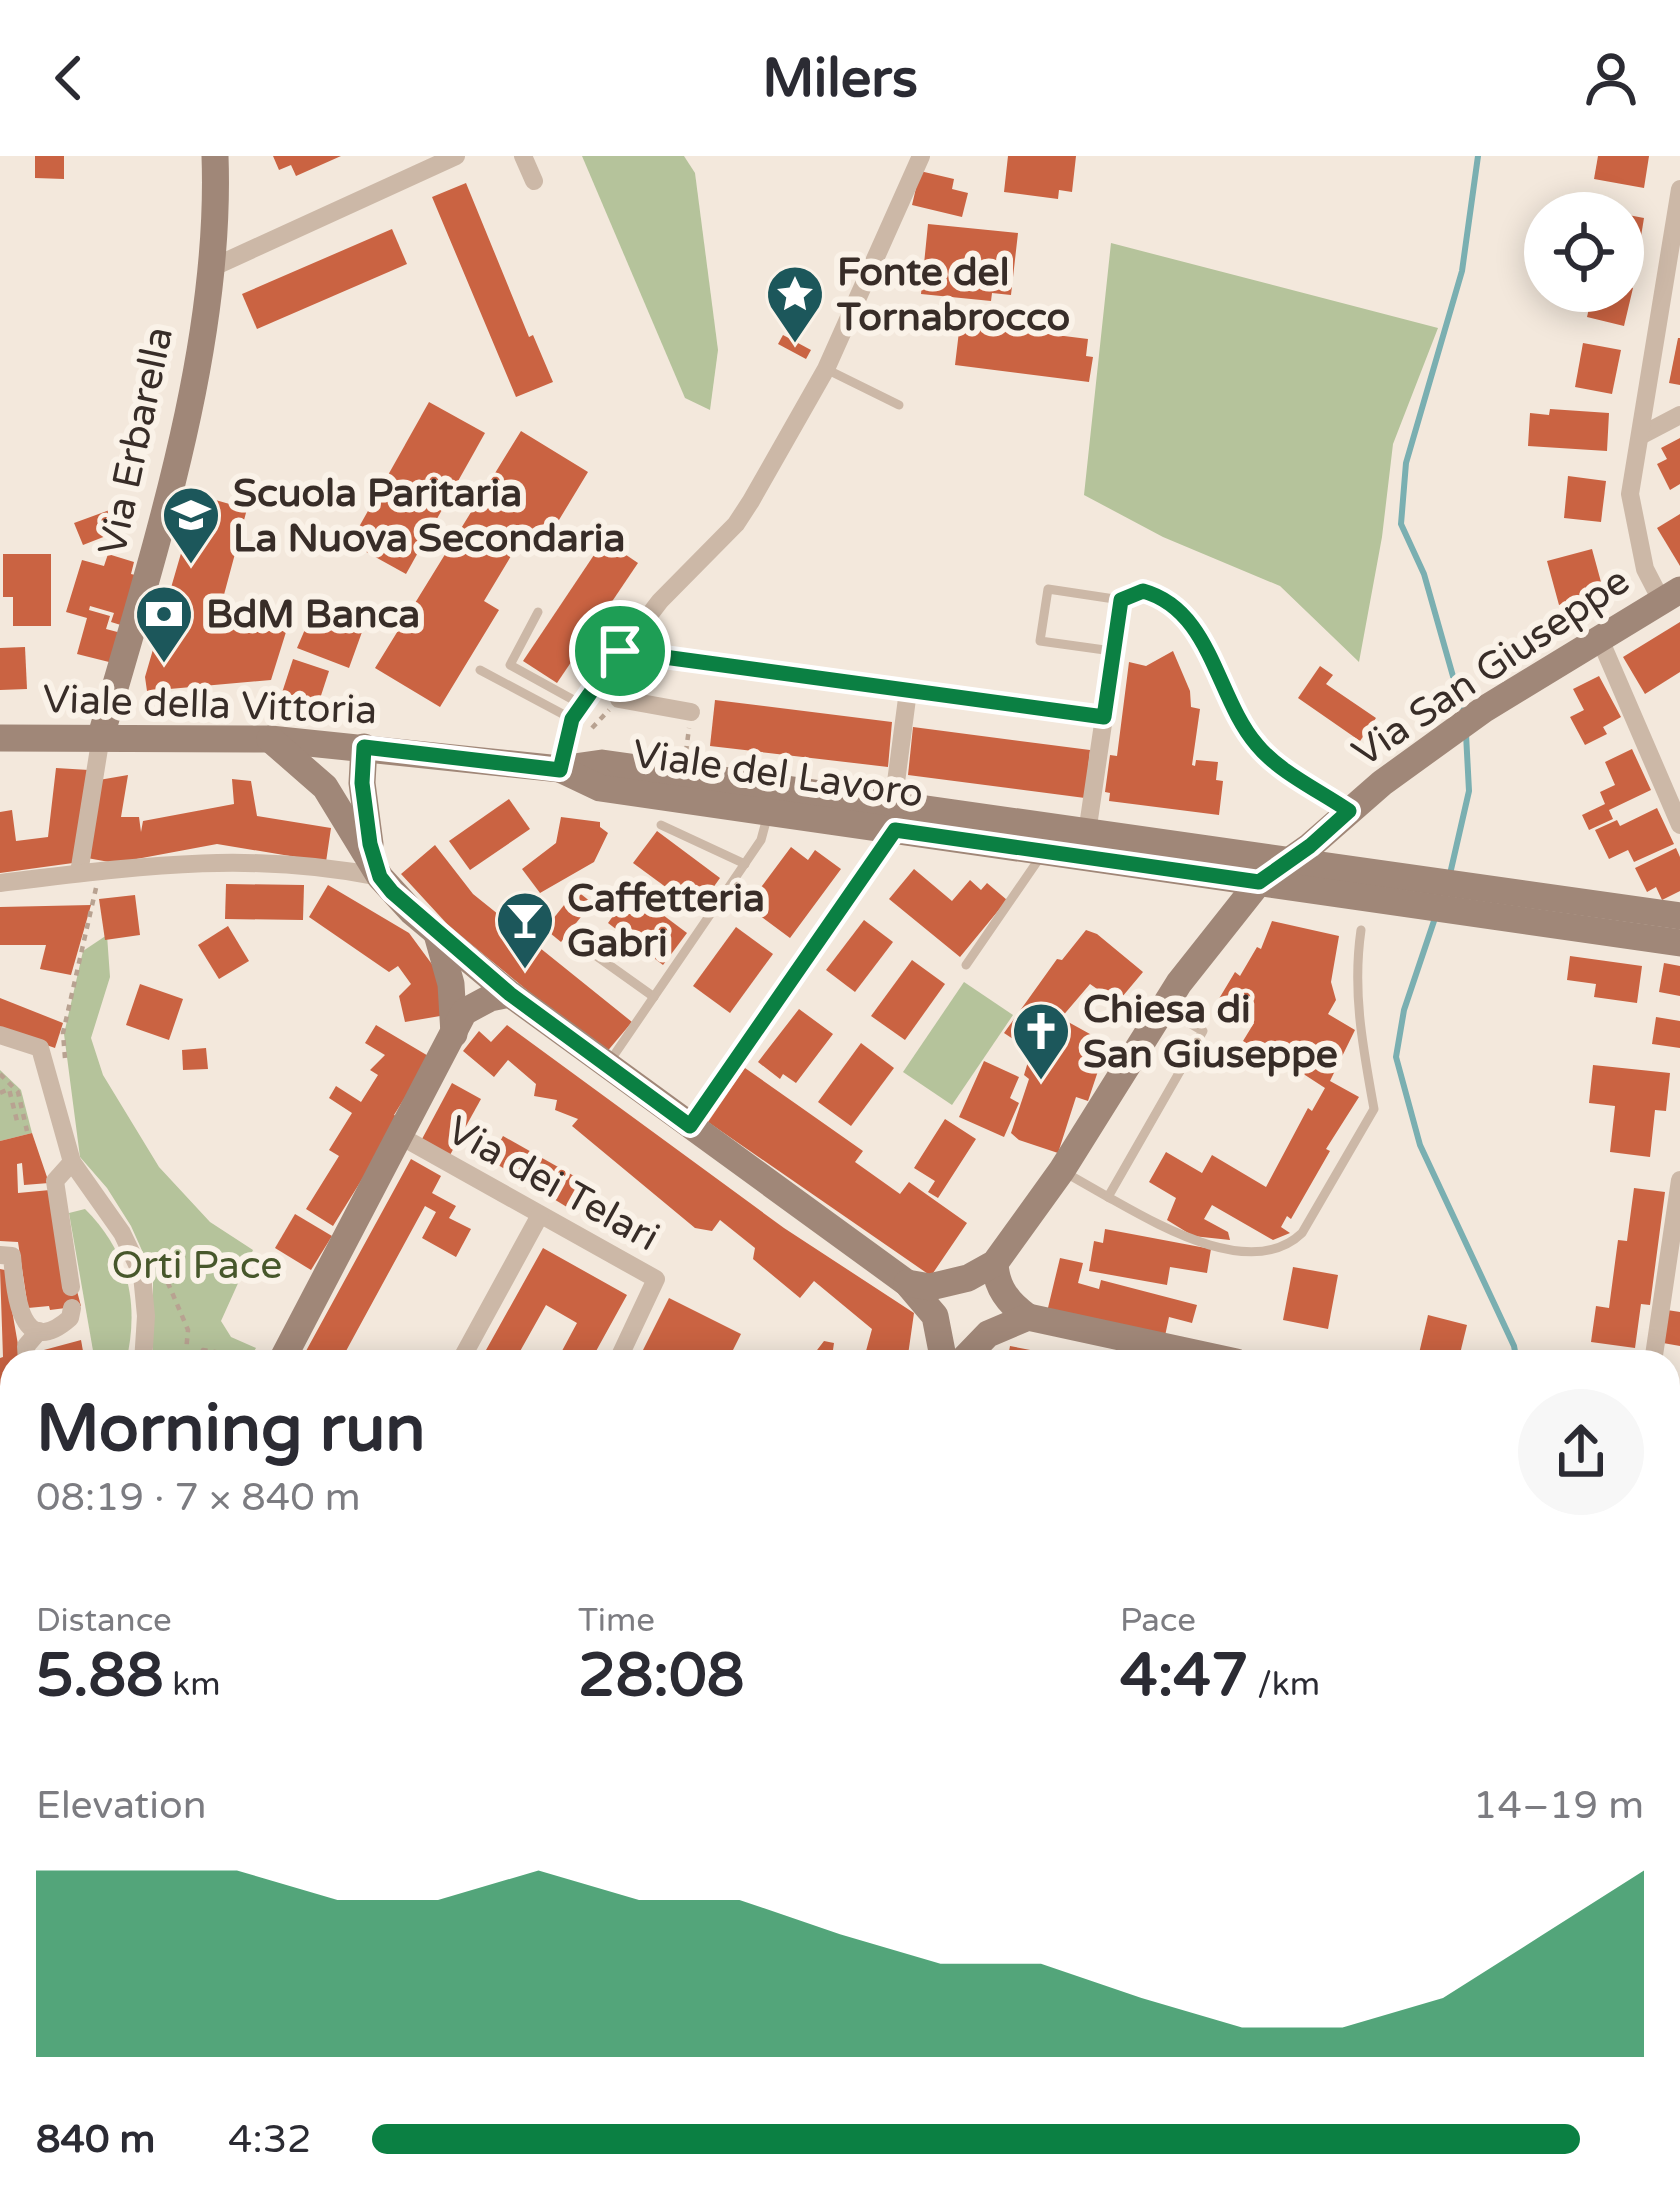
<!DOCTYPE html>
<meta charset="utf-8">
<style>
:root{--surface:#fff;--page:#f7f7f7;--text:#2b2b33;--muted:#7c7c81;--accent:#0b8043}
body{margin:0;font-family:"Varela Round",sans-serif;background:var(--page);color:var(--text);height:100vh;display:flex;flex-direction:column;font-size:45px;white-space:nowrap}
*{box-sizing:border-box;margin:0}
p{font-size:39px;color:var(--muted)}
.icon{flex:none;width:66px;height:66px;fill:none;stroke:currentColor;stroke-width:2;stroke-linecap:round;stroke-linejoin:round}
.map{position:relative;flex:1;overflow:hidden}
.drawer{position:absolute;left:0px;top:1194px;width:1680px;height:861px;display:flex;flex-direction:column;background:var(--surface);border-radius:36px 36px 0 0;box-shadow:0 6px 30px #0003}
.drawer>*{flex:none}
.fabs{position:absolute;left:1524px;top:36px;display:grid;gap:24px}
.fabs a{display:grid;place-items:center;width:120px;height:120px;border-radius:50%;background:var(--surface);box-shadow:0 6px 30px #0003;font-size:60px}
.pin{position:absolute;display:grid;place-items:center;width:102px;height:102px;color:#fff;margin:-51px;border:6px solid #fff;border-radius:50%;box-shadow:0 3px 12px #0007}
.round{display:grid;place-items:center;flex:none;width:126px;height:126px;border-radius:63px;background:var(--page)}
.overview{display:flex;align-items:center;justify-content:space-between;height:204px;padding:0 36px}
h1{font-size:66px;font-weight:800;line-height:90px}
.metrics{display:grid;grid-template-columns:repeat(3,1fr);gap:18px;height:204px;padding:12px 36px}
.metrics div{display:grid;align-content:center}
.metrics b{font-size:60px;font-weight:800}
.metrics small{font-size:33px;font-weight:400}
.metrics p{font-size:33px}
.chart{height:336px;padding:24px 36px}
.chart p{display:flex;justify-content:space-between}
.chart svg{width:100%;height:216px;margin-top:12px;fill:var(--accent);opacity:.7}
ul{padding:0 36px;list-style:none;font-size:39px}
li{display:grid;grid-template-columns:192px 144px 1fr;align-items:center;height:90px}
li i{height:30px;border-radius:15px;background:var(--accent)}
header{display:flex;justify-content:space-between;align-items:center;height:156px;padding:0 36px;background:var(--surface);font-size:54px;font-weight:800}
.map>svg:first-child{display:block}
.green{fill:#b5c39b}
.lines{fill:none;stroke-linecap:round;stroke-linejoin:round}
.stream{stroke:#7aafb1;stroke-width:6}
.building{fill:#ca6342}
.path{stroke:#b8a291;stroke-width:4.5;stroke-dasharray:6 6;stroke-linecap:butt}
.lane{stroke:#ccb8a7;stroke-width:9}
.street{stroke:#ccb8a7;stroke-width:18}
.secondary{stroke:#a08778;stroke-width:27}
.route-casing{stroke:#fff;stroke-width:24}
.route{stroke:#0b8043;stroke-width:15}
.labels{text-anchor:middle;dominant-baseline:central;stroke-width:12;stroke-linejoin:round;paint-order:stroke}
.poi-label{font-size:39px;font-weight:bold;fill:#382d28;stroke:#faf2e8;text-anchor:start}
.street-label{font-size:39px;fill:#382d28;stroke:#faf2e8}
.park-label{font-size:39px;fill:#47572b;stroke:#faf2e8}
</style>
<header><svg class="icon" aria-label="back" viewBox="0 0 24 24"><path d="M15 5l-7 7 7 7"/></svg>Milers<svg class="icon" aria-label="person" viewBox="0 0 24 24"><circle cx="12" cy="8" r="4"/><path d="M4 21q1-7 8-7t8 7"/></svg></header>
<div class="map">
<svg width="1680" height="2053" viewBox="0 0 1680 2053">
<rect width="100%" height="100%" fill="#f3e8dc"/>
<g class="green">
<polygon points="582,0 684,0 695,17 718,194 710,254 685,242"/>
<polygon points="1111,87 1438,172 1393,288 1382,381 1359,506 1280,430 1163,381 1084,339"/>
<polygon points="107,779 110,821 91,882 103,919 159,1011 210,1066 253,1094 221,1165 231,1181 256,1192 248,1206 153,1206 153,1119 131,1070 107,1032 80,1001 64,878 83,795"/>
<polygon points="964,826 1013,859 952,949 903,916"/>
<polygon points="0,914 21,934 32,977 0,985"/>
<path d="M85,1053C128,1096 140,1147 126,1206H95L69,1057Z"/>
<polygon points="12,1315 12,1632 0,1644 0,1317"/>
<polygon points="409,2043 753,2043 785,2053 401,2053"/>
<polygon points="1211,2043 1336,2043 1334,2053 1208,2053"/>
</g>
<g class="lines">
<g class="stream">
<polyline points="1464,559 1424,418 1401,368 1406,307 1462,115 1478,0"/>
<polyline points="1450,718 1469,635 1466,578"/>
<polyline points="1436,759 1404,854 1396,901 1420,989 1514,1190 1517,1206"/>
<polyline points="1344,2053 1345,2043"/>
</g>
</g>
<g class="building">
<polygon points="35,0 64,0 64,23 35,22"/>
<polygon points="273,0 341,0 296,20 291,9 279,14"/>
<polygon points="1008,0 1076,0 1072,36 1059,34 1058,43 1004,36"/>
<polygon points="1598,0 1649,0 1644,32 1594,23"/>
<polygon points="920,15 954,23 952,33 968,37 962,61 912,49"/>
<polygon points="466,27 529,181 533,179 553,226 516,241 432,41"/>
<polygon points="1623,58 1644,62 1638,99 1623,97"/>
<polygon points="928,68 1018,77 1011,139 992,137 991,145 921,138"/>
<polygon points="392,73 407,108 257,173 242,138"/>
<polygon points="1623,129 1633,132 1624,170 1587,161 1593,135 1623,135"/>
<polygon points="960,167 1088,183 1086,200 1093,201 1089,226 955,209"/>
<polygon points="783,179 811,194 806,203 778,188"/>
<polygon points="1678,182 1680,182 1680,229 1669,227"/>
<polygon points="1583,187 1621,194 1612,238 1575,231"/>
<polygon points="429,246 485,277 406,418 350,387"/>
<polygon points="1550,253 1609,257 1607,295 1528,290 1530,257 1549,259"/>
<polygon points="521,275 588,316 542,392 523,380 484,445 499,454 440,551 375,512"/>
<polygon points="1680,282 1680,328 1670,334 1657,308 1667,303 1661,292"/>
<polygon points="1568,320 1606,325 1601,366 1564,362"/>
<polygon points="198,339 247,353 218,461 229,464 284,460 286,476 271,524 147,535 145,521"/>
<polygon points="126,348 134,369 83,389 74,367"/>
<polygon points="1680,358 1680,410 1657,372"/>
<polygon points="604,384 638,407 557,527 523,505"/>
<polygon points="1592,393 1604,437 1559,449 1547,405"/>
<polygon points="3,398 51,398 51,470 13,470 13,441 3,441"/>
<polygon points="108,398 134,406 131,418 139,420 124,470 111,466 114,457 90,450 89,454 110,460 106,473 125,478 117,508 77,498 87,462 66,456 82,404 104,410"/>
<polygon points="321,461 362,476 349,512 297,492 306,471 316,475"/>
<polygon points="1680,466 1680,516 1645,538 1623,501"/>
<polygon points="25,491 27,533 0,534 0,492"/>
<polygon points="1173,495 1190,535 1191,551 1200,553 1192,609 1195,610 1196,604 1218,606 1216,624 1223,625 1219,659 1109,645 1110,637 1105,636 1110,599 1117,600 1129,506 1146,510"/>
<polygon points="293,503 329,515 314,561 278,549"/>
<polygon points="1320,510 1333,519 1326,528 1376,562 1360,585 1298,542"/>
<polygon points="1599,520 1621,561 1603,571 1607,578 1585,589 1570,561 1584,554 1573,533"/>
<polygon points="715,544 892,566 888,611 710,590"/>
<polygon points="913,571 1090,594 1085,642 908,619"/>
<polygon points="1632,593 1651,634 1609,654 1613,663 1589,674 1582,659 1605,648 1600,636 1615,629 1605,606"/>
<polygon points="56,612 89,614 73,707 0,717 0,656 12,654 16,685 48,681"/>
<polygon points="128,619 121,661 139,661 141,676 143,665 234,648 232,623 251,625 257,660 331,672 326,706 217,688 115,707 87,702 99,624"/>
<polygon points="509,643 530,673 470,714 449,685"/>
<polygon points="1657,652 1674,688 1634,706 1628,694 1609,703 1595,674 1617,664 1620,670"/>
<polygon points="561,661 600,666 600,671 608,677 594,706 540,737 522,713 556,687"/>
<polygon points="657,675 720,722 697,754 633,707"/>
<polygon points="435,689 473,738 632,866 605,898 449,770 401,718"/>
<polygon points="791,691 808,704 815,694 841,713 790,782 747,750"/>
<polygon points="1676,692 1680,701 1680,735 1662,744 1656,731 1647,736 1635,712"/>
<polygon points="914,713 952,745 970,724 981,734 987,727 1007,744 960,801 889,743"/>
<polygon points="226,728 304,729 303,764 225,763"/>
<polygon points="328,729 409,777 434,811 446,859 405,866 399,840 411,828 398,810 389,816 309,761"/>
<polygon points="576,734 592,747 561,786 545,773"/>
<polygon points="631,735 687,777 663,809 608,767"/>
<polygon points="135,739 140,779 105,784 99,743"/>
<polygon points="91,749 71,819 40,813 46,789 0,789 0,751"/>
<polygon points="864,764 893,786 855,836 826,814"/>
<polygon points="1272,765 1339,780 1331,826 1336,844 1328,858 1355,874 1330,925 1359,941 1326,993 1330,995 1291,1063 1287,1060 1281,1071 1290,1077 1273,1084 1212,1049 1204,1063 1228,1076 1230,1084 1193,1080 1167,1064 1176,1042 1149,1026 1166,996 1202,1017 1212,999 1266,1031 1308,952 1312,955 1325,932 1268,895 1267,899 1243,885 1254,867 1217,846 1235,816 1240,820 1257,791 1261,793"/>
<polygon points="228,770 249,805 219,823 198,789"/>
<polygon points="736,771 773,798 730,857 693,830"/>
<polygon points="1086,774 1097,778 1143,816 1117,847 1090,828 1061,862 1099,883 1084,903 1098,915 1088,945 1076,941 1058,997 1019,984 1011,977 1029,923 1024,919 1034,886 1052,892 1057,886 1042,875 1028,893 1004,877 1057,803 1062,804"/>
<polygon points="1570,800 1642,810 1637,847 1594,841 1596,828 1567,824"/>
<polygon points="912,804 945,828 905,884 871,860"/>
<polygon points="1664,807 1680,810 1680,840 1659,836"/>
<polygon points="140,828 183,843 169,884 126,869"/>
<polygon points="0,842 63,867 55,892 0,873"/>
<polygon points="799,853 833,878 796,927 783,918 780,923 758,906"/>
<polygon points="1656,861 1680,865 1680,892 1652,888"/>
<polygon points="376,869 430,901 394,959 400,962 333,1070 306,1053 339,1000 329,994 352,957 329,942 336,930 361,946 378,919 370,914 385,899 365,887"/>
<polygon points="507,869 784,1072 914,1157 907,1206 863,1206 872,1173 814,1125 800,1142 753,1103 755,1092 720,1064 712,1075 695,1072 572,970 578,963 555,954 557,944 534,940 536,928 508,904 494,921 463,895 479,875 491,886"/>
<polygon points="861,887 894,912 851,970 818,946"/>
<polygon points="206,892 208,913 183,914 182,894"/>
<polygon points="984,905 1019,921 1010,942 1019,947 1004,981 959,961"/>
<polygon points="1593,909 1670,917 1666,955 1655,954 1650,1001 1610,996 1615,950 1589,947"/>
<polygon points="745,912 863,995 855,1006 900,1038 909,1026 967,1067 931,1120 708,966"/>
<polygon points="452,927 481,943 450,999 422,983"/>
<polygon points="945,963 976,983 938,1042 928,1036 935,1025 914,1012"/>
<polygon points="32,977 49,1027 24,1029 22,1007 17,1008 18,1037 50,1034 81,1150 50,1154 49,1150 28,1152 18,1086 0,1085 0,985"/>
<polygon points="503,980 590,1029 575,1056 490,1004"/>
<polygon points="411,1003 441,1020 432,1037 456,1050 449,1062 471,1073 456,1101 422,1082 436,1056 425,1050 340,1206 300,1206"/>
<polygon points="1634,1032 1665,1036 1650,1149 1641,1148 1635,1192 1591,1186 1596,1150 1609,1152 1618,1084 1627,1085"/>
<polygon points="295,1058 332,1080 311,1114 275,1092"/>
<polygon points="1105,1073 1211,1093 1207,1117 1170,1111 1167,1129 1089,1115 1094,1085 1103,1087"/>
<polygon points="543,1092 627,1139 590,1206 556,1206 577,1167 546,1149 514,1206 486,1206 481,1203"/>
<polygon points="1060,1102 1083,1107 1078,1127 1099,1133 1101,1124 1197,1149 1192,1167 1169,1161 1165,1180 1047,1156"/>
<polygon points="1293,1111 1338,1119 1328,1173 1283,1164"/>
<polygon points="0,1113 5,1114 21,1206 12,1206 12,1265 0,1267 0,1202 3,1201"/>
<polygon points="669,1142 741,1178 727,1206 637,1206"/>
<polygon points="1667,1154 1680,1156 1680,1190 1663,1187"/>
<polygon points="1428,1159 1467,1169 1458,1206 1417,1206"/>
<polygon points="81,1184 85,1206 30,1206 29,1198"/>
<polygon points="824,1185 834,1187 832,1201 844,1206 796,1206 798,1195 814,1198"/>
<polygon points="1010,1190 1082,1204 1081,1206 1007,1206"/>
<polygon points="771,1195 793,1206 766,1206"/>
<polygon points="1668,1241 1680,1242 1680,1271 1668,1269"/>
<polygon points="1668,1303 1680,1305 1680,1343 1668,1341"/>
<polygon points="1674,1423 1680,1424 1680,1481 1668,1479"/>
<polygon points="1668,1488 1680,1489 1680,1520 1668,1519"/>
<polygon points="1668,1580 1680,1582 1680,1837 1668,1835"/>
<polygon points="1668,1856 1680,1858 1680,1900 1668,1898"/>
<polygon points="294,2043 383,2043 376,2053 286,2053"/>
<polygon points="453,2043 487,2043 484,2053 450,2053"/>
<polygon points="1113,2043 1202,2043 1200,2050 1188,2047 1187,2053 1152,2053"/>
<polygon points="1566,2043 1616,2043 1614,2053 1564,2053"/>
</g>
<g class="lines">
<g class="path">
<polyline points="592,572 609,554"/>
<polyline points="686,596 689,572"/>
<polyline points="65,902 63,877 96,732"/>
<polyline points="0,918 18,936 27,975"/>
<polyline points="0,937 9,933 17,965"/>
<polyline points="160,1119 165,1120 188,1174 185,1206"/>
<polyline points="197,1206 203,1194 233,1199 244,1206"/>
<polyline points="0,1371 12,1367"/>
<polyline points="0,1480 12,1473"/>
<polyline points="0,1522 12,1500"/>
<polyline points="0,1617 12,1597"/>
<polyline points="612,2053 614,2043"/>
</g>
<g class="lane">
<polyline points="826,213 899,249"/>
<polyline points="538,456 510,509 579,547"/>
<polyline points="1112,495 1040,485 1048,433 1121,444"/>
<polyline points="480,514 572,563"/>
<polyline points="661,669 745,708"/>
<polyline points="581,789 654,841"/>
<polyline points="966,809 1041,700"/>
<polyline points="610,905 761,684 768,658"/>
<polyline points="1066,1017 1108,1041 1203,875 1165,853"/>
<path d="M1108,1041C1158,1069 1252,1125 1302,1077L1374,953C1363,892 1352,836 1361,774"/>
<polyline points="216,2053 220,2043"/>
</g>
<g class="street">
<polyline points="523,0 534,25"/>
<polyline points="209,113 456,0"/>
<polyline points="1640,280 1680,259"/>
<polyline points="1661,444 1645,413 1630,338 1680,33"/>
<polyline points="1599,481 1680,669"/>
<polyline points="619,495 1104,561 1087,677"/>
<polyline points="619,543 691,556"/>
<path d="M1104,561L1121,444L1133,436C1200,430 1223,549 1257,589C1279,616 1320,635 1349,655"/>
<polyline points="560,613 568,574 581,548 660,445 736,368 751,345 826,213 921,0"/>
<polyline points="893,649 908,535"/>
<polyline points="79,717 101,580"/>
<path d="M0,727C133,711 247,694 380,721"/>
<polyline points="0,879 40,892 72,1006 122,1077 142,1119 146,1160 143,1206"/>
<polyline points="690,971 895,674"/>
<polyline points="402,981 656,1123 617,1206"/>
<path d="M0,1099L12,1100C15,1133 19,1207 70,1162L72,1152"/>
<polyline points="71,1131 55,1025 72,1006"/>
<polyline points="463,1200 540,1059"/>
<polyline points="27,1206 26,1190 39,1175"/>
<polyline points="1653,1206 1680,1024"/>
<polyline points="0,1271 12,1269"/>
<polyline points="0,1311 12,1310"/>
<polyline points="0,1754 12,1760"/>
<polyline points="0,2024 12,2030"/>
<polyline points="38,2043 59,2053"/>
<polyline points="837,2043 868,2053"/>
</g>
<g class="secondary">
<path d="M101,580C153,398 222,191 215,0"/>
<polyline points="0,582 270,583 560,613 602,607 1680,760"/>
<polyline points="270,583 325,631 380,721 412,756 510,838 907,1127 935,1160 944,1206"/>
<polyline points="364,591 362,627 370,688"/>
<polyline points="560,613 600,632 1680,787"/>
<polyline points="437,778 451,828 454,878"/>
<path d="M995,1107C996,1131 1008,1147 1028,1161"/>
<polyline points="907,1127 930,1131 968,1122 995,1107 1062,1014 1179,827 1259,726 1310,690 1382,627 1483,554 1680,434"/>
<polyline points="281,1206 464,856 490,842 510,838"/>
<polyline points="961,1206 988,1178 1028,1161 1236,1206"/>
<polyline points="1668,1282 1680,1284"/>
<polyline points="0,1665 12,1662"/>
<polyline points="0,1709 12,1689"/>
<polyline points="0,1858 12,1864"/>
<polyline points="139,2043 140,2053"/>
</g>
</g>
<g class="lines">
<g class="route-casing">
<path id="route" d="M1143,435C1212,454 1216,542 1257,589C1279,616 1320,635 1349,655L1310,690L1259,726L895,674L690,970L510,838L392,736L380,721L370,688L362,627L364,591L560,614L572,563L620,495L1104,561L1121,444Z"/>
</g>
<use href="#route" class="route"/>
</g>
<defs>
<g id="sight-pin" transform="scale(3)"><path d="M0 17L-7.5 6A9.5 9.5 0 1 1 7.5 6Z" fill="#1c575b" stroke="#faf2e8"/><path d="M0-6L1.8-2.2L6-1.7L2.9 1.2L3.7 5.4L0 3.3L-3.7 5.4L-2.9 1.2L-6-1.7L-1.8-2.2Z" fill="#fff"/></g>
<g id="school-pin" transform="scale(3)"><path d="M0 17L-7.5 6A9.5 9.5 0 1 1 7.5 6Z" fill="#1c575b" stroke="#faf2e8"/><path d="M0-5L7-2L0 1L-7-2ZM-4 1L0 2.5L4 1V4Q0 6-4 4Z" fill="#fff"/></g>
<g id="bank-pin" transform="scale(3)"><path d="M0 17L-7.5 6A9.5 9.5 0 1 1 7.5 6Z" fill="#1c575b" stroke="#faf2e8"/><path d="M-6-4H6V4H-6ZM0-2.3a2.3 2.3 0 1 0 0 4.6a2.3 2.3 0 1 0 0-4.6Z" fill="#fff"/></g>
<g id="bar-pin" transform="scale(3)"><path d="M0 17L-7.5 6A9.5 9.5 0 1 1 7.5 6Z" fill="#1c575b" stroke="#faf2e8"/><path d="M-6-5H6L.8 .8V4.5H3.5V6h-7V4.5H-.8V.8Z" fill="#fff"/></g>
<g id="church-pin" transform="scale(3)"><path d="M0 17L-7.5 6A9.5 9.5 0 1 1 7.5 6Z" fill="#1c575b" stroke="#faf2e8"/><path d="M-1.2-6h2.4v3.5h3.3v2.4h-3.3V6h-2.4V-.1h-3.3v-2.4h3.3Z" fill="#fff"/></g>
</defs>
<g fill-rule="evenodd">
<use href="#sight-pin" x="795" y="138"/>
<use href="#school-pin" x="191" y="359"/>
<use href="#bank-pin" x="164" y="458"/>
<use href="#bar-pin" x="525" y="764"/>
<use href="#church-pin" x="1041" y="875"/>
</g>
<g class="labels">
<g class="poi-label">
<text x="837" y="116">Fonte del<tspan x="837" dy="45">Tornabrocco</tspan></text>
<text x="233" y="337">Scuola Paritaria<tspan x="233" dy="45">La Nuova Secondaria</tspan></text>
<text x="206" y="458">BdM Banca</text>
<text x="567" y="742">Caffetteria<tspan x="567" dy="45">Gabri</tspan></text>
<text x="1083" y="853">Chiesa di<tspan x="1083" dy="45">San Giuseppe</tspan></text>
</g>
<g class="street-label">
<text transform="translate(136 285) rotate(-78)">Via Erbarella</text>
<text transform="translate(1491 511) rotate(-34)">Via San Giuseppe</text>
<text transform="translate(210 549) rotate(2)">Viale della Vittoria</text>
<text transform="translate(778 618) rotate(8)">Viale del Lavoro</text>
<text transform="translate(553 1028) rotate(29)">Via dei Telari</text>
</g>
<g class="park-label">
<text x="197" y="1109">Orti Pace</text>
</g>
</g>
</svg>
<div class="fabs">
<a><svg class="icon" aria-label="locate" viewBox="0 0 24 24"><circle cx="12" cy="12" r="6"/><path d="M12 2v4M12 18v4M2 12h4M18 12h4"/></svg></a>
</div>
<div class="pin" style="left:620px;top:495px;background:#1e9e55"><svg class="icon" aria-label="arrive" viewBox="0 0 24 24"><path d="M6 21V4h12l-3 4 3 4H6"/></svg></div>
<section class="drawer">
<div class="overview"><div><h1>Morning run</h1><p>08:19 · 7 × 840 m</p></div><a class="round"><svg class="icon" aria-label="share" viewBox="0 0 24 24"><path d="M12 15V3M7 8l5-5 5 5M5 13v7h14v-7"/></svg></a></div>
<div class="metrics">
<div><p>Distance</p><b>5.88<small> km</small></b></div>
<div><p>Time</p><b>28:08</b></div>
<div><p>Pace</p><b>4:47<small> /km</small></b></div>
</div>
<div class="chart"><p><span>Elevation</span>14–19 m</p>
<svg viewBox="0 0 160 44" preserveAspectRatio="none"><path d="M0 44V6L10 6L20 6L30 12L40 12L50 6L60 12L70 12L80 19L90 25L100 25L110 32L120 38L130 38L140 32L150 19L160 6V44z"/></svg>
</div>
<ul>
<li><b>840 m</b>4:32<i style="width:95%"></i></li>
</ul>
</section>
</div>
